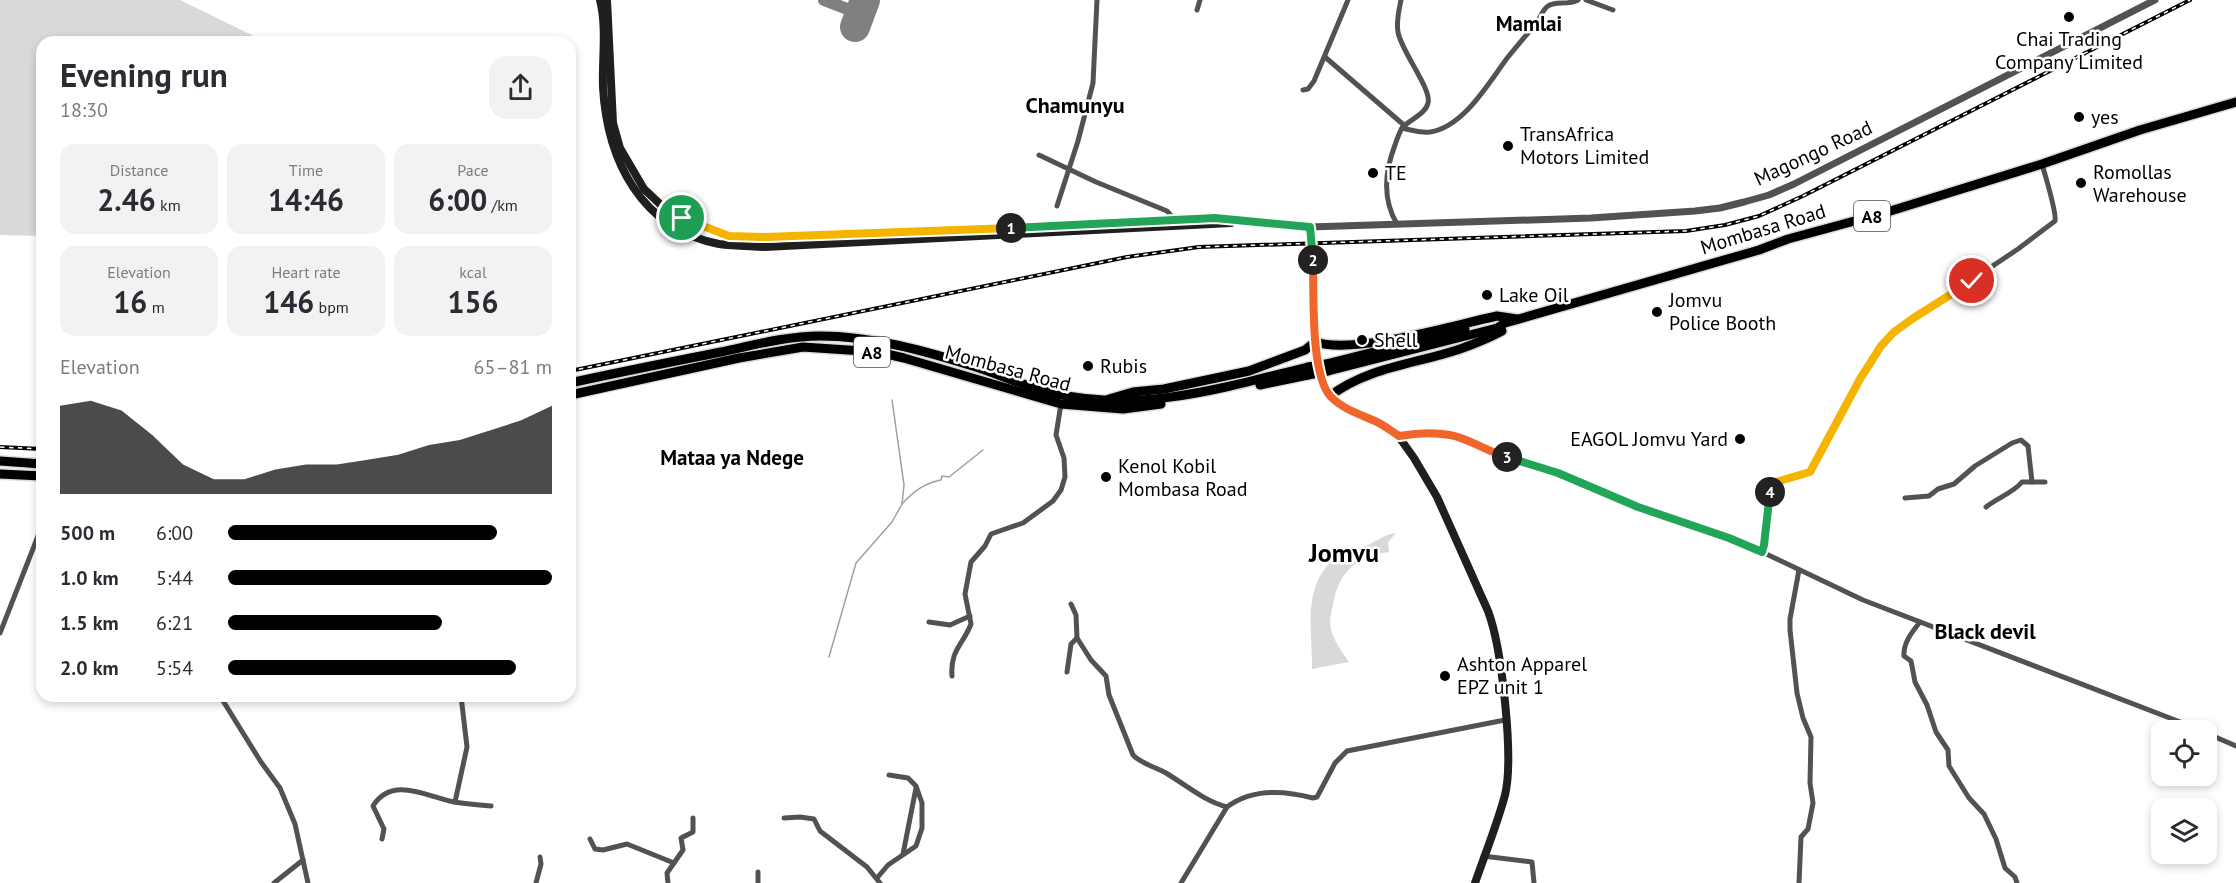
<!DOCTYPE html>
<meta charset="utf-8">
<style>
:root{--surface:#fff;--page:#f2f2f3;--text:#2b2b33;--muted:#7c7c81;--accent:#000}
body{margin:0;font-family:"PT Sans",sans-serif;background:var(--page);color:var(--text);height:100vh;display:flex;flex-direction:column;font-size:22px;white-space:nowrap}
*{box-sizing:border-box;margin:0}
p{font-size:20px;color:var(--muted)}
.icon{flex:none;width:33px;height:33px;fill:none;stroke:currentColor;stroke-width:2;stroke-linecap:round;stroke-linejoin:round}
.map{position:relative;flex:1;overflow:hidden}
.drawer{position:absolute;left:36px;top:36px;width:540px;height:666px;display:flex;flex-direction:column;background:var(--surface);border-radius:18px;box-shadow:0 3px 9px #0003}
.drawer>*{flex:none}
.controls{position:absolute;left:2151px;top:720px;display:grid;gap:12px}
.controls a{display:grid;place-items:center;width:66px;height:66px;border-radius:12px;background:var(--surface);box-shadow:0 3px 9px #0003;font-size:30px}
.pin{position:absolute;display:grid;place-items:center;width:51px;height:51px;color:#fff;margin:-26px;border:3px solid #fff;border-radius:50%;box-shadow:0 2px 6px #0007}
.km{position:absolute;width:30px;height:30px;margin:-15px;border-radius:50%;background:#222;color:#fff;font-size:16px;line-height:30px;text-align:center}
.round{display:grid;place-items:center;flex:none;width:63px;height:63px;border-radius:18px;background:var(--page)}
.summary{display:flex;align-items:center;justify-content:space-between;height:102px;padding:0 24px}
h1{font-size:33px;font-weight:700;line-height:45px}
.metrics{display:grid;grid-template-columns:repeat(3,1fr);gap:9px;height:102px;padding:6px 24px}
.metrics div{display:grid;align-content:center;border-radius:15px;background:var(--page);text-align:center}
.metrics b{font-size:30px;font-weight:700}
.metrics small{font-size:16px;font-weight:400}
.metrics p{font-size:16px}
.chart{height:168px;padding:12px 24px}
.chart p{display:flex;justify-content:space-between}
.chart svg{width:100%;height:108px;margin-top:6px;fill:var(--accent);opacity:.7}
ul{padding:0 24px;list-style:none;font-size:20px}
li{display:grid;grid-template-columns:96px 72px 1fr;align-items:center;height:45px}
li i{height:15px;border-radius:8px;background:var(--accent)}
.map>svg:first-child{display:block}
.green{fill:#d9d9d9}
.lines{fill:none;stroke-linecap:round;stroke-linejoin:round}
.stream{stroke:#a0a0a0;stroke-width:1.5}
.taxiway{stroke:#808080;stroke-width:12}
.runway{stroke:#808080;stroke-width:30}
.trunk-casing{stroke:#dbdbdb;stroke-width:12}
.minor{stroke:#525252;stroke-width:5}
.tertiary{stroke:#525252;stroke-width:7}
.secondary{stroke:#1f1f1f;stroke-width:8}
.trunk{stroke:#000;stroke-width:9}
.rail-casing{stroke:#000;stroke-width:4}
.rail{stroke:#fff;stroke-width:1.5;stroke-dasharray:4.5;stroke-linecap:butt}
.trunk-bridge-casing{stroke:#dbdbdb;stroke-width:12;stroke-linecap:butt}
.trunk-bridge{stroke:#000;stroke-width:9}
.split-1-casing{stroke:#fff;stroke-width:12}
.split-2-casing{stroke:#fff;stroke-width:12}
.split-3-casing{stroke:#fff;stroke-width:12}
.split-4-casing{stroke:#fff;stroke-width:12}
.split-5-casing{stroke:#fff;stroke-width:12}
.split-1{stroke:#f5b400;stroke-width:8}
.split-2{stroke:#22a559;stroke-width:8}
.split-3{stroke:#f0652b;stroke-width:8}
.split-4{stroke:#22a559;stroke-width:8}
.split-5{stroke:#f5b400;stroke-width:8}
.poi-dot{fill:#000;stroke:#fff;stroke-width:2}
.labels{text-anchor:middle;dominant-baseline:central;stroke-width:5;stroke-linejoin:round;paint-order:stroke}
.shield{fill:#fff;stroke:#4c4c4c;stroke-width:1.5}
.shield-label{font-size:18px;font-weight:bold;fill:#000}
.poi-label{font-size:20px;fill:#000;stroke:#fff;text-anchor:start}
.street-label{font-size:20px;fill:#000;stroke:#fff}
.neighbourhood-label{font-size:21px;font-weight:bold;fill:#000;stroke:#fff}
.quarter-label{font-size:22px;font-weight:bold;fill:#000;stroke:#fff}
.district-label{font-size:26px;font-weight:bold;fill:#000;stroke:#fff}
</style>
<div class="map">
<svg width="2236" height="883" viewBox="0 0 2236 883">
<rect width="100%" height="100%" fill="#fff"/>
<g class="green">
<polygon points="0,0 180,0 266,42 42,42 42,236 0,235"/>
<path d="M1396,533L1388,542L1389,552C1356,556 1338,573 1333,605C1331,613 1329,621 1331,629C1333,640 1343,653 1349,662L1312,669C1313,631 1301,589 1333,560C1340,553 1354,551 1363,547C1375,543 1384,534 1396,533Z"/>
</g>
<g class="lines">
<g class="stream">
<path d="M902,504C914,491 923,484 941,480L942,476L949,477L983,450"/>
<polyline points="829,657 856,563 892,522 902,504 904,485 892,400"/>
</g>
<polyline class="taxiway" points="824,0 860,14"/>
<polyline class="runway" points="855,27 865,0"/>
<g class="trunk-casing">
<g id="trunk">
<polyline points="1326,364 1465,329"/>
<polyline points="1328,371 1497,328 1505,323 1759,250 1788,239 1884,213 2042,164 2140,130 2236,102"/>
<path d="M570,383C620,372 671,362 721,352C754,345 787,336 820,336C872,336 926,351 976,367C1003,376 1029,388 1057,394C1142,413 1226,387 1308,367"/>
<polyline points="1260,385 1308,375"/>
<polyline points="570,395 739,358 803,347 878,352 904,358 1061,404 1123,409 1161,404"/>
<path d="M1330,396C1368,367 1416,364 1460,349C1474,344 1489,338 1502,331"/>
<path d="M1109,399L1133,392L1164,389L1249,371L1305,350L1315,342C1355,355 1454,325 1497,316L1517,319"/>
<polyline points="0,461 42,464"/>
<polyline points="0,474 42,476"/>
</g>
</g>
<g class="minor">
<polyline points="1586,0 1613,10"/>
<polyline points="1197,10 1200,0"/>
<polyline points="1325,57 1405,126"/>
<polyline points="1303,90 1308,89 1314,81 1348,0"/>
<path d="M1402,128C1411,130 1420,133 1430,132C1464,127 1489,82 1508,57C1517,46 1526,35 1535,25C1540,19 1542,10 1548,6C1556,0 1567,6 1578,0"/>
<polyline points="1039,155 1096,182 1167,211 1175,220"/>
<polyline points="1057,206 1078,141 1093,83 1097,0"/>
<path d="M1397,224C1382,199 1385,171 1395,145C1397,139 1399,133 1402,128C1409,120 1426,114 1428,103C1432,89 1401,51 1398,32C1396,21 1399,10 1401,0"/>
<polyline points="1399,437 1417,433 1452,435 1488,451 1558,473 1638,507 1729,538 1762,552 1863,600 2201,730"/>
<polyline points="1905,498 1929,496 1938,489 1954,484 1975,466 2012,443 2021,440 2028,446 2032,482"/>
<path d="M1986,507C1997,498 2013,493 2022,482H2045"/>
<path d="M1762,552L1764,545C1766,529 1764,492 1777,482L1810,472L1872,360L1894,332L2018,249L2055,221C2057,213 2045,175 2042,164"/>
<polyline points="1799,570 1790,619 1790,630 1797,693 1803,718 1811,737 1810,783 1813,803 1808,829 1801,837 1799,883"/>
<path d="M1071,604L1076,615L1077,638L1091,660L1106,676L1109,695L1133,755C1141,764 1156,767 1166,773C1186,785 1204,801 1227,807C1252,788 1283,790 1313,798L1317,797L1335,763L1347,751L1505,720"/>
<polyline points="929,622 950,625 970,616"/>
<path d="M1920,622C1912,632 1903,643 1904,656L1911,661L1915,682L1927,705L1936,732L1948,750L1949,766L1969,798L1984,814L1996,839L2005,868L2015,877L2017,883"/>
<polyline points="0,633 38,536 42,518"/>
<polyline points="1067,672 1071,644 1077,638"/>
<path d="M952,676C950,650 963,645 971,624L965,594L971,562L985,546L991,534L1023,523L1053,501L1061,490L1065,477L1064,458L1056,435L1061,404"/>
<polyline points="220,696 261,762 280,788 295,824 308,883"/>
<polyline points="2206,733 2236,746"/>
<polyline points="455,802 467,747 461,696"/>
<polyline points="784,818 800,817 814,819 820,831 867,867 880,883"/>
<path d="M382,839L384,829L373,806C392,775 428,797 454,802C467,804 479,805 491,806"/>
<polyline points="590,839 595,849 603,850 627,844 674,863"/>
<polyline points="903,854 916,788"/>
<polyline points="1483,856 1532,862 1534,883"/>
<polyline points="877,878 888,865 916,846 922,828 922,803 916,786 908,778 889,775"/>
<polyline points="274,883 303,860"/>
<polyline points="536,883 541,864 540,857"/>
<polyline points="668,883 667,873 683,850 681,838 693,832 693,818"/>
<polyline points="758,883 758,872"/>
<polyline points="1181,883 1227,807"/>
</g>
<polyline class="tertiary" points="1310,227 1591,218 1695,211 1720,208 1744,202 1769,195 1794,184 2155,0"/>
<g class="secondary">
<path d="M600,0C607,28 602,58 603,87C607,160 641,229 719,244C734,246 750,246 765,247L1231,223"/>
<path d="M607,0L613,123L620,148L644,189L660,204L682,218L729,236L765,237L930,232L1215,218L1310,227L1315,342L1321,382L1330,396L1348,410L1377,422L1399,437L1414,458L1437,497L1488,611C1502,648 1514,758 1505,795C1497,825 1485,854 1475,883"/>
</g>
<use href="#trunk" class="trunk"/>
<g class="rail-casing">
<g id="rail">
<polyline points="570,371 1127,257 1199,247 1686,231 1725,225 1759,216 1803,196 2190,0"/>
<polyline points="0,447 42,449"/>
</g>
</g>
<use href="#rail" class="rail"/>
<g class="trunk-bridge-casing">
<g id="trunk-bridge">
<polyline points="1308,367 1326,364"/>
<polyline points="1308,375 1328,371"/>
</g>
</g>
<use href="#trunk-bridge" class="trunk-bridge"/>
</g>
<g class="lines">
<g class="split-1-casing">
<polyline id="split-1" points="682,218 729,236 765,237 1011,228"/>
</g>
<g class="split-2-casing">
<polyline id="split-2" points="1011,228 1215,218 1310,227 1313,260"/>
</g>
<g class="split-3-casing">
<path id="split-3" d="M1313,260C1314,291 1310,375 1331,397C1343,409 1359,414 1375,421C1384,425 1391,431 1399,436C1416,433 1433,432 1450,435C1465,437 1489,452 1507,457"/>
</g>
<g class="split-4-casing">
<polyline id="split-4" points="1507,457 1558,473 1638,507 1729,538 1762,552 1764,545 1770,492"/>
</g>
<g class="split-5-casing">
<polyline id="split-5" points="1770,492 1776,482 1810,472 1860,379 1881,346 1894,332 1912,319 1972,281"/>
</g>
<use href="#split-1" class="split-1"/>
<use href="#split-2" class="split-2"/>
<use href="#split-3" class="split-3"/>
<use href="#split-4" class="split-4"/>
<use href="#split-5" class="split-5"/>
</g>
<g class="poi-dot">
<circle cx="2069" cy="17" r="6"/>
<circle cx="2079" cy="117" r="6"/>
<circle cx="1508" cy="146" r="6"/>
<circle cx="1373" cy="173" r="6"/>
<circle cx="2081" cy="183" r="6"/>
<circle cx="1487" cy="295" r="6"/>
<circle cx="1657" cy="312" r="6"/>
<circle cx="1362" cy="340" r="6"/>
<circle cx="1088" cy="366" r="6"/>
<circle cx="1740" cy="439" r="6"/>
<circle cx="1106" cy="477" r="6"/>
<circle cx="1445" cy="676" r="6"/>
</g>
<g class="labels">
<g class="shield">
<rect x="1854" y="201" width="36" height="30" rx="4.5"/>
<rect x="854" y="337" width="36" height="30" rx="4.5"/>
</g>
<g class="shield-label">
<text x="1872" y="216">A8</text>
<text x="872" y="352">A8</text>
</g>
<g class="poi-label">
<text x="2069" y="39" text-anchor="middle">Chai Trading<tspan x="2069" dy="23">Company Limited</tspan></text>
<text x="2091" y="117">yes</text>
<text x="1520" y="134">TransAfrica<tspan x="1520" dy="23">Motors Limited</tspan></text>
<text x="2093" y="172">Romollas<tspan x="2093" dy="23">Warehouse</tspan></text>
<text x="1385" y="173">TE</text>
<text x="1499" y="295">Lake Oil</text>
<text x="1669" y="300">Jomvu<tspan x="1669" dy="23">Police Booth</tspan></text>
<text x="1374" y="340">Shell</text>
<text x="1100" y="366">Rubis</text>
<text x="1728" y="439" text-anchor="end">EAGOL Jomvu Yard</text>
<text x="1118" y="466">Kenol Kobil<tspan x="1118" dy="23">Mombasa Road</tspan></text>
<text x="1457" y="664">Ashton Apparel<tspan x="1457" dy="23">EPZ unit 1</tspan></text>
</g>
<g class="street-label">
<text transform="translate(1813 153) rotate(-25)">Magongo Road</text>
<text transform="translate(1763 229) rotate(-17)">Mombasa Road</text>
<text transform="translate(1008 368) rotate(15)">Mombasa Road</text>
</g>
<g class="neighbourhood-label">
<text x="1529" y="23">Mamlai</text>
<text x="732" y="457">Mataa ya Ndege</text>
</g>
<g class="quarter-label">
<text x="1075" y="105">Chamunyu</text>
<text x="1985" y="631">Black devil</text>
</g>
<g class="district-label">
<text x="1344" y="552">Jomvu</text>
</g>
</g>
</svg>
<div class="controls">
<a><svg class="icon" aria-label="locate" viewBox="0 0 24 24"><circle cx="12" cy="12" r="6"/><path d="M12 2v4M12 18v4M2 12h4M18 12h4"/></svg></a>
<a><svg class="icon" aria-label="layers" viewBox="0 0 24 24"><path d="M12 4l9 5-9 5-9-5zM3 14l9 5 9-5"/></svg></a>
</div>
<div class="pin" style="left:682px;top:218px;background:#1e9e55"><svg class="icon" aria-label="arrive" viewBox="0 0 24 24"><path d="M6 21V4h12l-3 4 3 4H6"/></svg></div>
<div class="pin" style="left:1972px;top:281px;background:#d93025"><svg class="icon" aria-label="check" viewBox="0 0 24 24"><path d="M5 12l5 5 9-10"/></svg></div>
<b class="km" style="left:1011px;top:228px">1</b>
<b class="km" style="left:1313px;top:260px">2</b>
<b class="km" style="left:1507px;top:457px">3</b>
<b class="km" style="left:1770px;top:492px">4</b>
<section class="drawer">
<div class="summary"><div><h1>Evening run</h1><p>18:30</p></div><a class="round"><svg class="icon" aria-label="share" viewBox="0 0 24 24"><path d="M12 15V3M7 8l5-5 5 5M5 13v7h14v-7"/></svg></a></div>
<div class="metrics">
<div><p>Distance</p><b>2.46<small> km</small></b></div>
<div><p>Time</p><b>14:46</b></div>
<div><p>Pace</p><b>6:00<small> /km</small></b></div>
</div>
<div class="metrics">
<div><p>Elevation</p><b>16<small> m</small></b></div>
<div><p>Heart rate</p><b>146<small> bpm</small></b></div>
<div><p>kcal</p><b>156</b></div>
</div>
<div class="chart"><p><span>Elevation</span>65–81 m</p>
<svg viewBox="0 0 160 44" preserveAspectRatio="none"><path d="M0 44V8L10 6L20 10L30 20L40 32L50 38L60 38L70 34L80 32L90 32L100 30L110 28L120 24L130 22L140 18L150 14L160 8V44z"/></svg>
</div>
<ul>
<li><b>500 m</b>6:00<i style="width:83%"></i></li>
<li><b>1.0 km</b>5:44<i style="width:100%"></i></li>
<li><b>1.5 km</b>6:21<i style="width:66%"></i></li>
<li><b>2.0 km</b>5:54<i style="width:89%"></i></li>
</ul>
</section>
</div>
